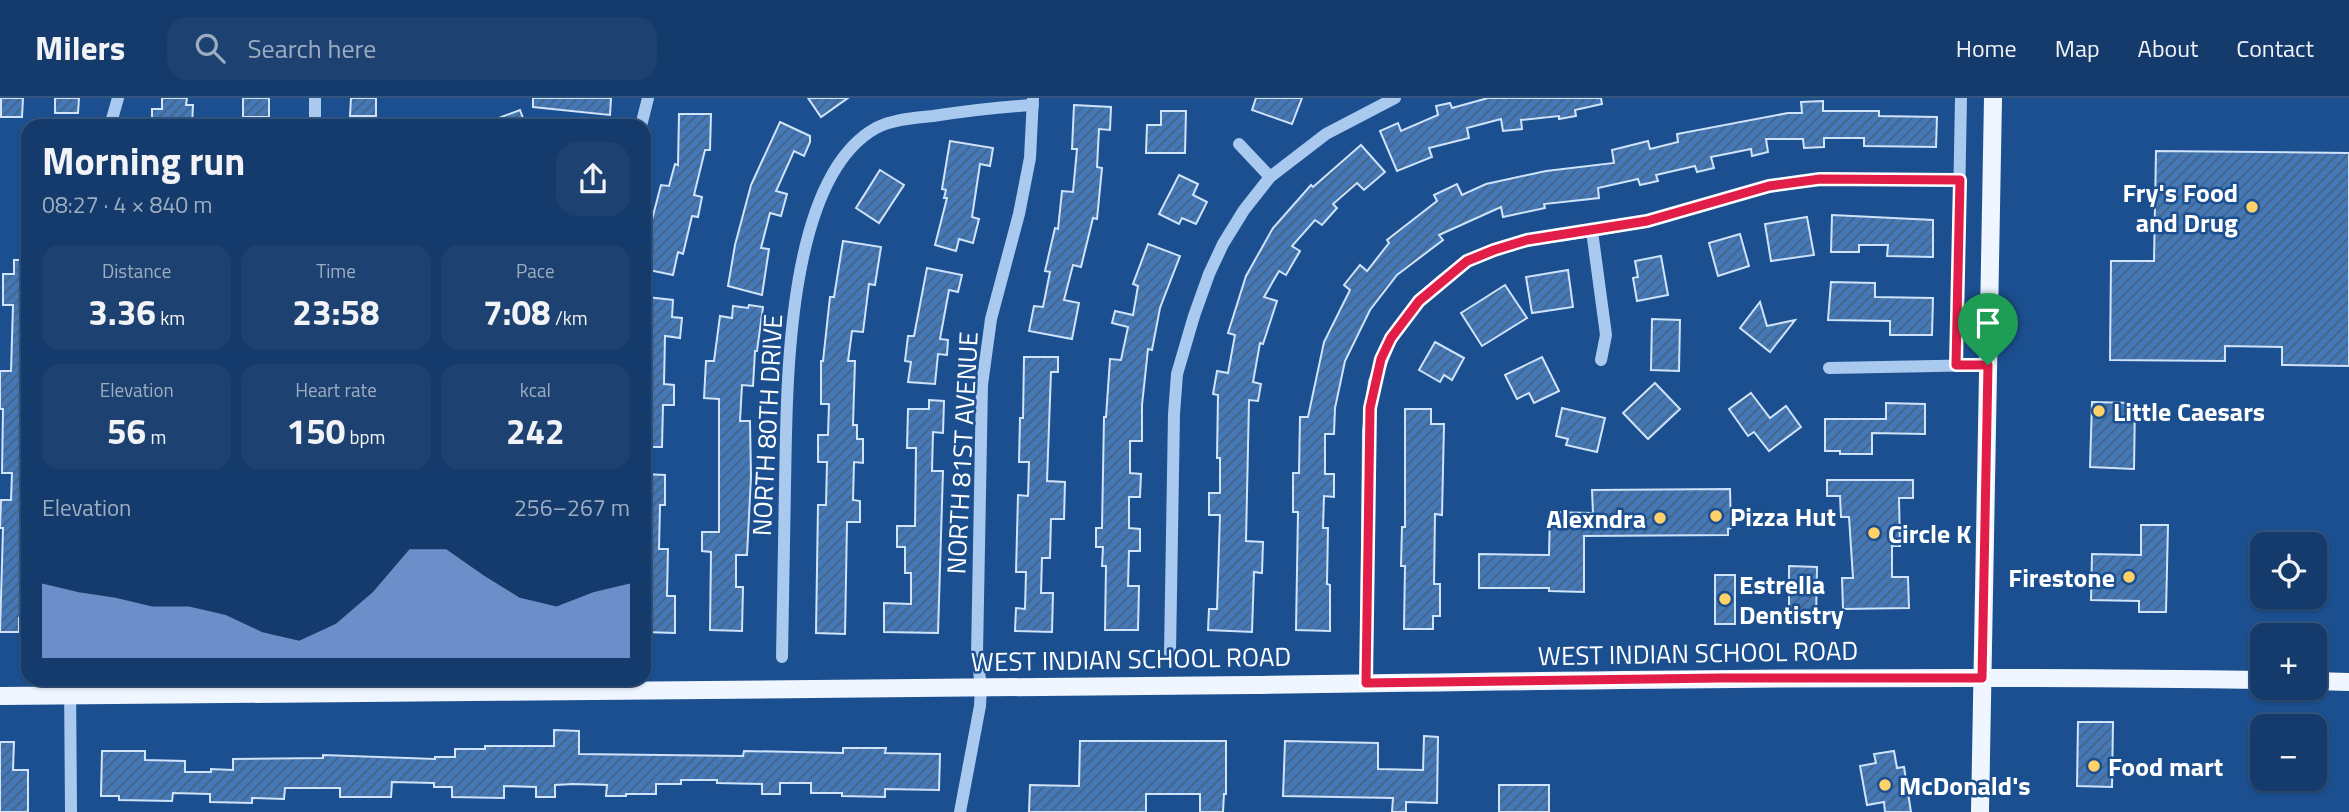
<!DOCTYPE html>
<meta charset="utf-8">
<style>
:root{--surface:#143b6b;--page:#1d4271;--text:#f1f3f6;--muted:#9dadc1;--line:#33557e;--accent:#95b2f1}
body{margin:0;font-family:"Titillium Web",sans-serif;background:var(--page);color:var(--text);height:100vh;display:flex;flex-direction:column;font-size:26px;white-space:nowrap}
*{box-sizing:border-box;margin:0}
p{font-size:23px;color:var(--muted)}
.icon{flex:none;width:38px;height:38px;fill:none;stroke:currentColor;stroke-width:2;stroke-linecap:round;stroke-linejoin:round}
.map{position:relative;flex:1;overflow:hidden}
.details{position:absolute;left:21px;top:21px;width:630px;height:567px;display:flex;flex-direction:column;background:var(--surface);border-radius:21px;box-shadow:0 2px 5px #0004,0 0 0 2px var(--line)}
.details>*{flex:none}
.buttons{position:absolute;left:2250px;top:434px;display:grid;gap:14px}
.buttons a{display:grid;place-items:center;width:77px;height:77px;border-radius:14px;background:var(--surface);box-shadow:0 2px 5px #0004,0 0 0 2px var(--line);font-size:35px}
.pin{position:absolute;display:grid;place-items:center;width:60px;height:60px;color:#fff;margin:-72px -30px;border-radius:50% 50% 50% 0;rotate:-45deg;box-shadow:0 0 7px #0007}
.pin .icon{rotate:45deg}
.round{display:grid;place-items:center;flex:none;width:74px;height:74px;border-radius:21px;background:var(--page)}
.head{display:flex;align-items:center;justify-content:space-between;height:119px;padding:0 21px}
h1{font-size:38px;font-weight:700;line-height:52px}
.figures{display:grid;grid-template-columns:repeat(3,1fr);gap:10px;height:119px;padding:7px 21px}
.figures div{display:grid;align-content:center;border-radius:18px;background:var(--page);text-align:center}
.figures b{font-size:35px;font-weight:700}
.figures small{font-size:19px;font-weight:400}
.figures p{font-size:19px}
.chart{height:196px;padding:14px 21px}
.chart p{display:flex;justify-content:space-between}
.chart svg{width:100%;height:126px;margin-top:7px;fill:var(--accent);opacity:.7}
header{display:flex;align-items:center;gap:42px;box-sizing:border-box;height:98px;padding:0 35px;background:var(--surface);border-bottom:2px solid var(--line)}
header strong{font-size:33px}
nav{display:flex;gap:38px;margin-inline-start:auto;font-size:24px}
.search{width:490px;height:63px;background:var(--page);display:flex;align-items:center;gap:18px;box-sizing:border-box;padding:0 24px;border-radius:21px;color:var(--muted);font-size:26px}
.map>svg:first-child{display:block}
.building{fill:url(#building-hatch);stroke:#cfe3fa;stroke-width:2}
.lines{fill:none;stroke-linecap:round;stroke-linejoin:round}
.minor{stroke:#a9c9ee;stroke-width:12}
.major{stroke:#f0f6ff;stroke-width:18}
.route-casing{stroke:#fff;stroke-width:14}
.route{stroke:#e11d48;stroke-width:9}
.poi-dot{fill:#ffd166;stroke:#1b4f8f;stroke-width:2.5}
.labels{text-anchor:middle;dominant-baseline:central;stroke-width:5;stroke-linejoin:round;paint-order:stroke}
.poi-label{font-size:26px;font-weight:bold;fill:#fff;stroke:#1b4f8f;text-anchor:start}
.street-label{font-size:26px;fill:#fff;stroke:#1b4f8f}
</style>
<header>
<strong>Milers</strong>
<div class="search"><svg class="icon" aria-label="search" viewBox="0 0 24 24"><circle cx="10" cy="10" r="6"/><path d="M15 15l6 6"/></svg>Search here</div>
<nav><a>Home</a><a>Map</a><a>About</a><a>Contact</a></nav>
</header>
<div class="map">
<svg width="2349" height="714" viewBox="0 0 2349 714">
<defs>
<pattern id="building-hatch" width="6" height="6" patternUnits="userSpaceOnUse" patternTransform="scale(1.75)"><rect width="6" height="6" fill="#4478b7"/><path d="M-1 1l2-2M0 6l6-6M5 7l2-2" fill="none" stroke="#486282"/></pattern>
</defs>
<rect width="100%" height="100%" fill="#1b4f8f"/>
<g class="building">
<polygon points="1,0 23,0 22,19 1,19"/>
<polygon points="55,0 79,0 78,15 55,15"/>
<polygon points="162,0 187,0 186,7 193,7 192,28 152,28 152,11 162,11"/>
<rect x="243" y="0" width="26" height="19"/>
<polygon points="351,0 376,0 376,18 350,18"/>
<polygon points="533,0 611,0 610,17 533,9"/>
<polygon points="808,0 848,0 821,19"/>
<polygon points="1256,0 1302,0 1292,26 1252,12"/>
<polygon points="1488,0 1601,0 1602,6 1575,12 1576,18 1559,21 1559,18 1521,22 1522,31 1503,33 1501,21 1467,30 1469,40 1429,50 1432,59 1397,73 1380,33 1398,25 1401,33 1438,17 1436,8 1450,5 1452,10"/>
<polygon points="1823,3 1823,13 1879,13 1879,18 1937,19 1936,49 1864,48 1864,40 1824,40 1824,49 1804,50 1803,41 1766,41 1768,54 1752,58 1751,51 1711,59 1714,70 1697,74 1695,68 1656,77 1658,83 1640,87 1638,81 1598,90 1599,100 1544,106 1545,110 1503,119 1501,109 1439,137 1443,142 1397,177 1370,212 1345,263 1335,310 1334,336 1325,336 1325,376 1334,376 1334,399 1324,398 1323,430 1328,430 1327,486 1330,487 1330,533 1296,532 1298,414 1293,414 1293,375 1299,375 1300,319 1308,319 1324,244 1350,192 1344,187 1360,167 1367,173 1389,145 1387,142 1437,103 1434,97 1457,86 1462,97 1486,86 1546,73 1614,65 1612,52 1648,43 1650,51 1678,44 1677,36 1788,15 1802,15 1801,4"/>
<polygon points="1074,7 1111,9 1110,32 1099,31 1097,69 1102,70 1097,121 1093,120 1081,169 1073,167 1064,202 1079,205 1072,241 1029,233 1034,208 1043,209 1050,174 1045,173 1055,130 1058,131 1062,93 1073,94 1077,51 1072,51"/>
<polygon points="520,12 526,28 481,28 480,27"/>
<polygon points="1161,13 1186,13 1185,55 1146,55 1147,27 1161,27"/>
<polygon points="679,16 711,16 710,52 705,52 694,97 702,99 698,119 692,118 683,156 678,154 673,177 644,171 644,152 661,87 669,88 675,66 678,67"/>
<polygon points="780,24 810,38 810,44 804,58 794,53 776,93 787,96 781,118 770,115 761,150 769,151 762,197 728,188 735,147 751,87"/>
<polygon points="950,43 993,50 990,68 980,66 972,119 979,121 973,145 959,141 956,153 935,147 947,100 944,100 946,92 942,91"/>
<polygon points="1361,47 1385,74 1364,92 1357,85 1333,106 1337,110 1322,127 1315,122 1292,148 1300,153 1286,177 1279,173 1264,199 1277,203 1263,246 1260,245 1253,284 1261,286 1258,303 1249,302 1246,443 1263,444 1262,475 1254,474 1252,534 1208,532 1209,511 1217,511 1220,417 1209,417 1209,395 1220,395 1220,360 1217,360 1218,297 1213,296 1217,273 1228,275 1235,237 1228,235 1246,178 1273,130 1311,87 1313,89"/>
<polygon points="2156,53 2349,55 2349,268 2282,267 2282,249 2225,248 2225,263 2110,262 2111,163 2154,163"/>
<polygon points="880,72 904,87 879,125 856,110"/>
<polygon points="1179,77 1198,86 1193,97 1207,104 1196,126 1182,120 1179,126 1159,116"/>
<polygon points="1832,117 1933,122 1933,159 1887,158 1888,147 1859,147 1859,154 1831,154"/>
<polygon points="1807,119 1814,157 1771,163 1765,126"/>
<polygon points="1740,136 1749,168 1718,178 1709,145"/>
<polygon points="843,143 881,149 875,187 869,186 863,234 852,233 848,263 855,263 853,327 857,327 857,341 863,341 863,365 854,364 853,402 860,403 860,424 847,424 845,536 816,535 818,407 826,407 827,364 818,364 818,337 828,337 829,306 821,306 821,263 823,263 830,199 834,199"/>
<polygon points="1148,146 1180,158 1160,210 1152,252 1148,251 1142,307 1142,343 1130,343 1130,375 1141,376 1140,399 1129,399 1129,430 1140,431 1140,453 1129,453 1128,488 1139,488 1138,532 1105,532 1106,468 1102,468 1103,449 1096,449 1096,430 1102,430 1104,319 1106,319 1110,261 1121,262 1128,229 1112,225 1115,213 1133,217 1138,188 1133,186"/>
<polygon points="1661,158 1668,197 1637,203 1633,180 1638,179 1635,163"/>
<polygon points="14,162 28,162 28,296 26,296 25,327 28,327 28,520 19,520 19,534 0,534 3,430 0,430 1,402 11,402 12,375 2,375 3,311 0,311 0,273 11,273 13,207 3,207 3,176 14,176"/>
<polygon points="927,170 962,177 958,194 949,192 940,241 948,242 947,257 938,256 935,286 908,284 911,264 905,263 908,238 914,238"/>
<polygon points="1568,172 1573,209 1532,215 1526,179"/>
<polygon points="1831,184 1875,185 1875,199 1933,200 1932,237 1890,237 1890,223 1828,222"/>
<polygon points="1505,187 1527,220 1482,248 1461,215"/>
<polygon points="647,199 673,202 672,219 682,220 680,240 665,238 664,286 674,287 674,307 663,307 662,349 644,349 644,212 646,212"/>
<polygon points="1760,204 1767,228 1795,222 1770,254 1740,230"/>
<polygon points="749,207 763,209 757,253 755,253 753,288 742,287 740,323 750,323 751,379 747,457 736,457 736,489 743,489 742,533 710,532 711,454 702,453 702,434 719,434 719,301 704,300 706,263 714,263 720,218 732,220 733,208 748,210"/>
<polygon points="1652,221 1680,222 1679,273 1651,272"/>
<polygon points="1435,244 1464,260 1452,282 1444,277 1440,284 1419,272"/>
<polygon points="1024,259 1058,259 1058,274 1051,274 1047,383 1065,384 1064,421 1051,421 1050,460 1042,460 1041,495 1053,495 1052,534 1015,533 1016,510 1025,511 1026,474 1016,474 1018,397 1028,398 1029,364 1019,364 1020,320 1023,320"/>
<polygon points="1542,259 1559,293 1534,305 1529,295 1517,301 1505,277"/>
<polygon points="1655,285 1680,311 1648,341 1623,315"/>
<polygon points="1751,295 1770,320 1786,308 1801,329 1769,353 1754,334 1748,338 1729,311"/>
<polygon points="929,302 944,303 943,335 933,334 932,373 943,373 938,535 884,534 884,505 911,506 911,475 905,475 905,449 897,449 897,428 915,428 916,350 907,350 908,311 929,311"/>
<polygon points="2092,304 2135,305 2134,371 2090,369"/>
<polygon points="1886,305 1925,306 1925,336 1872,335 1872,356 1840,356 1840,353 1825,353 1825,321 1886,321"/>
<polygon points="1562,310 1605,320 1597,354 1566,347 1568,341 1556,338"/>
<polygon points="1405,311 1431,311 1431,326 1444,326 1442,417 1435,416 1434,486 1440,486 1440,518 1433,518 1433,531 1404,531 1405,468 1401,468 1402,429 1405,429"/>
<polygon points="644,376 665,377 665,407 660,407 659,451 668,451 667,498 675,498 675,535 644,534"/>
<polygon points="1827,382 1913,382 1913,400 1899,400 1900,448 1892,448 1892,479 1908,479 1909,510 1843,511 1842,480 1853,480 1849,419 1841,419 1840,398 1827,398"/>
<polygon points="1730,391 1731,430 1728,431 1728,437 1584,438 1584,494 1549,493 1549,490 1479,490 1479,456 1549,457 1550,414 1593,415 1592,392"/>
<polygon points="2141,427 2168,427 2166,514 2139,514 2139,503 2091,502 2092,456 2141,457"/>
<polygon points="1789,468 1817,469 1816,522 1789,521"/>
<rect x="1715" y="477" width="20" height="49"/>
<polygon points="2078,624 2113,624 2112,689 2077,688"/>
<polygon points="554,632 579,633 579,656 743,658 744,653 843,655 843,650 886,650 885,655 940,656 939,692 885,691 885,699 842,698 842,695 811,695 811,685 780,685 780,696 762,696 762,686 717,685 717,682 681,682 681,686 656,686 656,696 626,696 626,698 606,698 607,687 573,686 555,687 555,699 536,699 536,689 504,688 504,700 452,699 452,689 434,689 434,685 392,684 391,699 340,699 340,690 285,690 284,701 252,700 252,705 210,704 210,696 173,695 172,703 119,702 119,698 101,698 102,653 145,653 145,662 185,663 185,674 211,674 211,671 233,672 233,661 323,660 323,657 435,661 435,659 455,659 455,651 485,651 485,648 554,648"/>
<polygon points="1424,638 1438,639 1437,705 1406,704 1406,714 1392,714 1393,700 1283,698 1285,643 1378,645 1378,671 1423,672"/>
<polygon points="1080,643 1226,643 1226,696 1224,696 1223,714 1200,714 1200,696 1146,696 1146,714 1029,714 1030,687 1079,688"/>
<polygon points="0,644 14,644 13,672 28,672 28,714 0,714"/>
<polygon points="1894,653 1897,670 1904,669 1911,714 1885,714 1884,704 1867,707 1860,668 1876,665 1874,656"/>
<rect x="1499" y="687" width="50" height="27"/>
</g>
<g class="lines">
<g class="minor">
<polyline points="315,0 315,28"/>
<polyline points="110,28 118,0"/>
<polyline points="641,28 648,0"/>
<polyline points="1239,46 1270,79"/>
<polyline points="1592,133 1606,237 1601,262"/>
<polyline points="1956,267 1961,0"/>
<polyline points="1829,270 1988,267"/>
<polyline points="1170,555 1174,316 1177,276 1194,218 1209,176 1223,146 1244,112 1270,79 1326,36 1395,0"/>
<path d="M782,559C783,502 784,445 785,388C787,295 784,81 876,30C893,21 914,20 933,18C966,13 999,9 1033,7"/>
<polyline points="70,581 71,714"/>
<polyline points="1366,585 1368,333 1374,284 1391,240 1419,203 1441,183 1467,163 1494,152 1527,142 1592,133 1647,123 1769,88 1820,81 1960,82"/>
<polyline points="960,714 980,608 981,589 977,557 982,287 991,221 1019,116 1030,60 1033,0"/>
</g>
<g class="major">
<polyline points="2315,583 2349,584"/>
<path d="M0,598C417,594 834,592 1251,587C1588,582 1925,577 2263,582"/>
<polyline points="1980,714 1993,0"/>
</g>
</g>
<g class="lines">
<g class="route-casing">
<polygon id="route" points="1820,81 1960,82 1956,267 1988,267 1982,580 1720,580 1366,585 1370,310 1381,261 1391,240 1419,203 1467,163 1494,152 1527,142 1647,123 1769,88"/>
</g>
<use href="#route" class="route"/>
</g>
<g class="poi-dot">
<circle cx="2252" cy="109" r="7"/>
<circle cx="2099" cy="313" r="7"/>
<circle cx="1716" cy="418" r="7"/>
<circle cx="1660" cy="420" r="7"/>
<circle cx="1874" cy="435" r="7"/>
<circle cx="2129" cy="479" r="7"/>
<circle cx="1725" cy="501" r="7"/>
<circle cx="2094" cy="668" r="7"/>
<circle cx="1885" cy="687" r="7"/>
</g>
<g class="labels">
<g class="poi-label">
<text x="2238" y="94" text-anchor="end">Fry's Food<tspan x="2238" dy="30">and Drug</tspan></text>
<text x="2113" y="313">Little Caesars</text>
<text x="1730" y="418">Pizza Hut</text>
<text x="1646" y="420" text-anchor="end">Alexndra</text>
<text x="1888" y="435">Circle K</text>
<text x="2115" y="479" text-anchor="end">Firestone</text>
<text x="1739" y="486">Estrella<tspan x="1739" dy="30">Dentistry</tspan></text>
<text x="2108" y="668">Food mart</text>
<text x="1899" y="687">McDonald's</text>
</g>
<g class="street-label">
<text transform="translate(767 327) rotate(-87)">NORTH 80TH DRIVE</text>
<text transform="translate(962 355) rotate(-87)">NORTH 81ST AVENUE</text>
<text transform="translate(1698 555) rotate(-1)">WEST INDIAN SCHOOL ROAD</text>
<text transform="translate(1131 561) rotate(-1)">WEST INDIAN SCHOOL ROAD</text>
</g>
</g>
</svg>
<div class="buttons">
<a><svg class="icon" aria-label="locate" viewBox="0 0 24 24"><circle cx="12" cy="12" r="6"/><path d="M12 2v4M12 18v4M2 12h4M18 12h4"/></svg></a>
<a>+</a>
<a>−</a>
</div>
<div class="pin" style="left:1988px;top:267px;background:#1e9e55"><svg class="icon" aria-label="arrive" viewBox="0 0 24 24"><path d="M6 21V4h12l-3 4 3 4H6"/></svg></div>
<section class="details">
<div class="head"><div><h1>Morning run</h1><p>08:27 · 4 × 840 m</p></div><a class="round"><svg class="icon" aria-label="share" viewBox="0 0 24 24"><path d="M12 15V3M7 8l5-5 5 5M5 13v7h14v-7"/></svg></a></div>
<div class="figures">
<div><p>Distance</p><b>3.36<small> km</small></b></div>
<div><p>Time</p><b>23:58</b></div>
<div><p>Pace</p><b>7:08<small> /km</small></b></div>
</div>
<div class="figures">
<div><p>Elevation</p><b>56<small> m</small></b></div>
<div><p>Heart rate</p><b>150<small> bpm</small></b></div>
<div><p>kcal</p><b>242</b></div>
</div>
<div class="chart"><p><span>Elevation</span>256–267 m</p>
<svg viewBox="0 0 160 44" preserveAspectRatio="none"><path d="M0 44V18L10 21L20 23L30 26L40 26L50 29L60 35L70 38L80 32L90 21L100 6L110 6L120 15L130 23L140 26L150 21L160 18V44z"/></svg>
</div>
</section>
</div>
